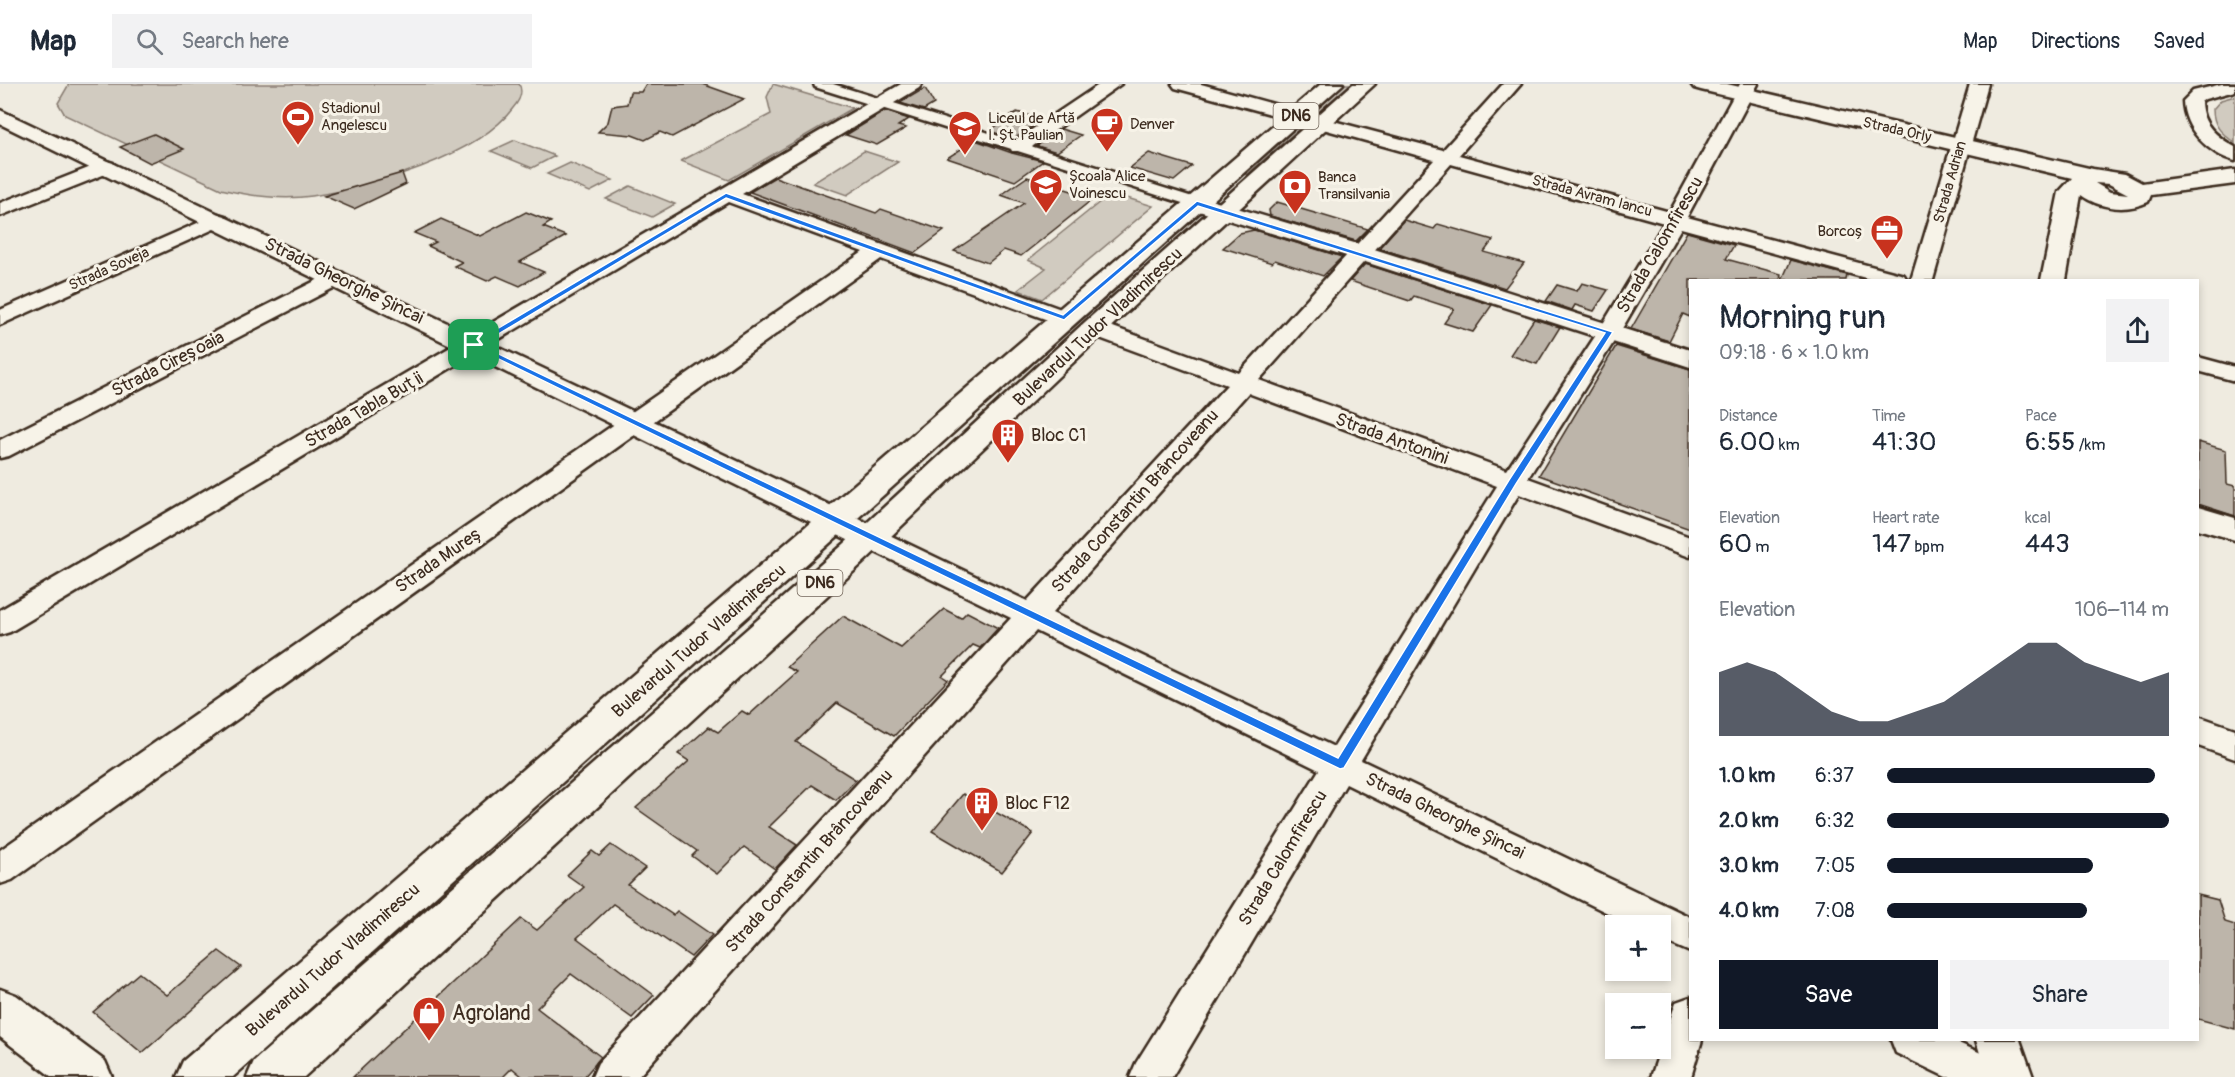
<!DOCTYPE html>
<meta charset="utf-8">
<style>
:root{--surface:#fff;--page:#f2f2f3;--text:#1f2937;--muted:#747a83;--line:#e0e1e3;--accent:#111827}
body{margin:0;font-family:Pangolin,sans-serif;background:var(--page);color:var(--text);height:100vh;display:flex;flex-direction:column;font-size:22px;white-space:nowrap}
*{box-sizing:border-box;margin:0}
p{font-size:20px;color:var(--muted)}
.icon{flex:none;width:33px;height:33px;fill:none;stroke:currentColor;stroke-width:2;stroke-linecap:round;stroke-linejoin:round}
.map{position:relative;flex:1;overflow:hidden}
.side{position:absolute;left:1689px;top:195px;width:510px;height:762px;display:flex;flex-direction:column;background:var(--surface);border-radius:0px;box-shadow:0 3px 9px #0003}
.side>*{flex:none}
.tools{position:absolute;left:1605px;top:831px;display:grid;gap:12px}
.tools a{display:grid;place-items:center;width:66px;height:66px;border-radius:0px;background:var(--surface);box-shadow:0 3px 9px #0003;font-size:30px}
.pin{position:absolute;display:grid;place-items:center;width:51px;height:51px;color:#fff;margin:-26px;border-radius:12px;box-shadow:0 3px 9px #0006}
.round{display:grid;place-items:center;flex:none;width:63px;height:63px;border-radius:0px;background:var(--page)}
.head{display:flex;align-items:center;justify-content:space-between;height:102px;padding:0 30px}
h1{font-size:33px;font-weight:600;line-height:45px}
.stats{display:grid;grid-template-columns:repeat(3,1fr);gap:9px;height:102px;padding:6px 30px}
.stats div{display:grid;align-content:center}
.stats b{font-size:26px;font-weight:600}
.stats small{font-size:16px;font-weight:400}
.stats p{font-size:16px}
.chart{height:168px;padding:12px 30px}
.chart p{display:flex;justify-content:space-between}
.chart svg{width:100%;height:108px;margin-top:6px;fill:var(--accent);opacity:.7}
.primary-button{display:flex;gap:12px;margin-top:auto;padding:12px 30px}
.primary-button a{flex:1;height:69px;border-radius:0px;background:var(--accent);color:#fff;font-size:24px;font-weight:600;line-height:69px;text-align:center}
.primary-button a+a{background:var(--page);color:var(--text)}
ul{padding:0 30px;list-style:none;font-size:20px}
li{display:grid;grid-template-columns:96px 72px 1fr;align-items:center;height:45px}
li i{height:15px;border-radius:8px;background:var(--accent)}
header{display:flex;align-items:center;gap:36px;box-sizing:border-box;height:84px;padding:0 30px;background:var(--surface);border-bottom:2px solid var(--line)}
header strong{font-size:28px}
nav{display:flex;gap:33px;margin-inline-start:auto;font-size:21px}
.search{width:420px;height:54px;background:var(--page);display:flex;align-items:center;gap:15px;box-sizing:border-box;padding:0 21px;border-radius:0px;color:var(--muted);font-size:22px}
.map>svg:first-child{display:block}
.green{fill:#d1cbc0;stroke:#867a6f;stroke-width:1.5}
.building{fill:#bdb5aa;stroke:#3b2a1e;stroke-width:1.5}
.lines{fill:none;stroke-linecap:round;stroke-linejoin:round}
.pedestrian-casing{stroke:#3b2a1e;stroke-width:5}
.minor-casing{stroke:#3b2a1e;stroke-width:5}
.tertiary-casing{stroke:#3b2a1e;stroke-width:5}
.primary-casing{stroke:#3b2a1e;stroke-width:5}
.pedestrian{fill:#f7f3e8;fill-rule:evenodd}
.minor{fill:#f7f3e8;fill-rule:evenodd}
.tertiary{fill:#f7f3e8;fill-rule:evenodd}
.primary{fill:#f7f3e8;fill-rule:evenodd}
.route{fill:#1a73e8;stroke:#fff;stroke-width:1.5;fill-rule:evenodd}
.labels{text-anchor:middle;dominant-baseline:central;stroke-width:6;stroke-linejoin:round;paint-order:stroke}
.far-poi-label{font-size:15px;fill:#3b2a1e;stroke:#f7f3e8;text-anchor:start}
.far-street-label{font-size:15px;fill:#3b2a1e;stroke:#f7f3e8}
.shield{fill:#f7f3e8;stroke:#73665b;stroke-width:1.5}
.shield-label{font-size:16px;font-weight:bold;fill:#3b2a1e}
.street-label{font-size:18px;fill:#3b2a1e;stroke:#f7f3e8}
.poi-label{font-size:18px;fill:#3b2a1e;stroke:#f7f3e8;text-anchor:start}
.near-poi-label{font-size:21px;fill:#3b2a1e;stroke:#f7f3e8;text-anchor:start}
</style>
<header>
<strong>Map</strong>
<div class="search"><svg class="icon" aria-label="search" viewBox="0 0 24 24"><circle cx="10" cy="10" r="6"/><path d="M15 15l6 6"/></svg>Search here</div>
<nav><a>Map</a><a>Directions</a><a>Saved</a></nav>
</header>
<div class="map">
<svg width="2235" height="993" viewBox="0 0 2235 993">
<rect width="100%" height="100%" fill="#efebe0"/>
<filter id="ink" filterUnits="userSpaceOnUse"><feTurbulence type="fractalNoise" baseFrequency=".0167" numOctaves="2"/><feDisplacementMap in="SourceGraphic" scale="12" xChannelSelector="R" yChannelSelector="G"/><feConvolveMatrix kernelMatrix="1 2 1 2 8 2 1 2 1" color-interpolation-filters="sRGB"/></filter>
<g filter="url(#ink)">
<g class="green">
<path d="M69,0H519C524,9 519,17 513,24C478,72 369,104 312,112C283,116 250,112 221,105L65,31L58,19Z"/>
<polygon points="773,0 853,24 729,96 681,77 771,30 767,13"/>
<polygon points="1342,0 1350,0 1246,91 1240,89"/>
<path d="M2235,12V59C2221,49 2213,42 2213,25L2221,16Z"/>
<polygon points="515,56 555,72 532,84 491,67"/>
<polygon points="864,67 898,78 847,111 813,99"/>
<polygon points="570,79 613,96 590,108 547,90"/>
<polygon points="630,102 675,120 652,133 606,115"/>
<polygon points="1111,109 1153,122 1042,215 1018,206 1046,184 1028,176"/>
</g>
<g class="building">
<polygon points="646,0 702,0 744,15 672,53 660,48 645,56 632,51 598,48 608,38 612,22 627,20 630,8 641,8"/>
<polygon points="925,4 934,20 924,26 900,19"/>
<polygon points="885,27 909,35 898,42 906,44 877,61 846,51"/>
<polygon points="1017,28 1041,35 1014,55 989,47"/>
<polygon points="1061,45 1081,51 1057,68 1037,62"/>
<polygon points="154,50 184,65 150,79 120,63"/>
<polygon points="975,56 1012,69 1043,77 1015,97 947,74"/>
<polygon points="1149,69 1192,82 1174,97 1130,84"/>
<polygon points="402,89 406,100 354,125 324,112"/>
<polygon points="775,93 876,129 881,125 944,147 915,169 750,108"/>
<polygon points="1027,93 1094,114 1021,172 1004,166 988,179 954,167 1024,119 1001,111"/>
<polygon points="1277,118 1318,130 1368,145 1356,157 1270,132 1269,126"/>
<polygon points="526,128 551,138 543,143 566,152 520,178 544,188 520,202 497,192 487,197 454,182 462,178 428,162 436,158 414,149 441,135 480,152"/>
<polygon points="1404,136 1434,145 1438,140 1493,156 1484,168 1524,179 1505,204 1379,164"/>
<polygon points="1254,146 1342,173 1323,192 1275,176 1272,179 1223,164 1240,149"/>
<polygon points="1687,148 1734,161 1726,175 1781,190 1780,196 1690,196 1690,233 1683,230 1669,257 1631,245"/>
<polygon points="1791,176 1847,191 1846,196 1782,196"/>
<polygon points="1365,180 1492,221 1473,248 1444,239 1454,225 1414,212 1410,217 1350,197"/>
<polygon points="1582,199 1608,206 1594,227 1575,221 1572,226 1546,217 1557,201 1577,207"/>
<polygon points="1534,235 1560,243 1537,280 1510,271"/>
<polygon points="1616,262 1690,285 1690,445 1539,391"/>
<polygon points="2198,358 2226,366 2227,400 2235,402 2235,432 2198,420"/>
<polygon points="944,525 961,534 967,528 998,544 980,564 973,561 942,592 948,596 894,652 837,619 796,658 856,696 836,716 812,701 769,743 797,761 775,785 744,763 717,790 692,772 697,767 636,724 689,677 678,670 709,643 718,648 742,627 749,631 797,588 787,583 843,532 901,564"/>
<polygon points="963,710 1033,749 1002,788 932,747"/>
<polygon points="611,761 645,784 628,801 673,831 677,827 712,851 691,873 613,820 577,854 654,911 632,934 571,890 537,924 601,973 584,993 523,993 512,984 503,993 353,993 521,835 537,846 584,803 567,791 592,767 599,772"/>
<polygon points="2198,811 2218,816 2225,838 2235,841 2235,945 2198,935"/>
<polygon points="219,867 241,883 142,969 93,928 139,889 167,911"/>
</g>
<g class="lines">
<g class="pedestrian-casing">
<polygon id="pedestrian" points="814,0 833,0 1202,116 1204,119 1197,123 1192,122 815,3"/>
</g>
<g class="minor-casing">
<g id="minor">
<polygon points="901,0 922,0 919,4 742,110 1072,229 1075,234 1072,239 1064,241 1056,239 881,175 12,796 0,800 0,766 863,168 728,118 10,548 0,551 0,526"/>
<polygon points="1100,0 1121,0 1026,67 1012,67 1010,63 1012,59"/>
<polygon points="1172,0 1201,0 1302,28 1305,32 1302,36 1296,37 1175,4"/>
<path d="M1503,0H1521L1459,71L1670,128L1740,0H1758L1687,133L1904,191L1907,196H1873L1681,144L1620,248L1528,394L1690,453V473L1519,410L1361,676L1690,833V868L1660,855V842H1634L1346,700L1172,993H1130L1136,979L1319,686L1036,547L638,993H592L598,979L1011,534L859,460L855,453L859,446L869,443L879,446L1027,517L1227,301L1086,249L1083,244L1086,239L1094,237L1102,239L1239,289L1434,76L1316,43L1313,39L1316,35L1322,34L1443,66ZM1451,80L1664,139L1598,248L1507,386L1259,296ZM1248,309L1497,402L1334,663L1052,529Z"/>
<polygon points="1970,0 1988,0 1933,196 1911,196"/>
<path d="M2222,0H2235V7L2205,15L2201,18C2202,41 2216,52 2235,63V77C2208,70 2184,45 2183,17L2193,7Z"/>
<polygon points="106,77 113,79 116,83 113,87 0,132 0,119"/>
<polygon points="218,130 225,132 228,136 225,140 0,241 0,226"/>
<polygon points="335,187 343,189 346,194 343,199 9,372 0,374 0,356"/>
<polygon points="2198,273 2235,283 2235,297 2198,287"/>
<polygon points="1690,913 1690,956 1702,956 1691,993 1651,993 1676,918"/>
<polygon points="1891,956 1952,956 2003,979 2009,993 1946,993 1896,969"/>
</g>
</g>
<g class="tertiary-casing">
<g id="tertiary">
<path d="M1691,0H1727L2093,85L2125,90L2142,99L2235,86V100L2151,111L2148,118C2127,128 2100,125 2081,111L2066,196H2041L2059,108L2072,94L1701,6L1694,4ZM2095,99L2109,100L2128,110L2110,108Z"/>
<polygon points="0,26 880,445 885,453 880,461 869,464 858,461 0,40"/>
<polygon points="1197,112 1371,164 1690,266 1690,283 1353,174 1189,124 1185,119 1189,114"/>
<polygon points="2198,423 2235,434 2235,456 2198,445"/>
<polygon points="2198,632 2235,645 2235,675 2198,662"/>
<polygon points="0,905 16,911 105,977 112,993 52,993 0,953"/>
<polygon points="1976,956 2020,956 2033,993 1987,993"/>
</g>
</g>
<g class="primary-casing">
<g id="primary">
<polygon points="1321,0 1343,0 233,993 176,993 183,977"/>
<polygon points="1353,0 1375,0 1103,250 866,476 304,993 247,993 254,977 844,460 1085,238"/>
</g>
</g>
<use href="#pedestrian" class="pedestrian"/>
<use href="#minor" class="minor"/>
<use href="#tertiary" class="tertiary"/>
<use href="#primary" class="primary"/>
</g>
</g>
<path class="route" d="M726,109L1063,231L1197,117L1613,248L1516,400L1344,684L1340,685L470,261ZM726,114L1064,236L1198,122L1605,249L1509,396L1338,674L480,261Z"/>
<defs>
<g id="stadium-pin" transform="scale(1.725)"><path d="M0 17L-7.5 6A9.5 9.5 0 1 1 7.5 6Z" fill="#c8321e" stroke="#f7f3e8"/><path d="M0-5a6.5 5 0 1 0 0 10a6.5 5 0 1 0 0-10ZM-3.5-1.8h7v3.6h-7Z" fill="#fff"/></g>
<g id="cafe-pin" transform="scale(1.725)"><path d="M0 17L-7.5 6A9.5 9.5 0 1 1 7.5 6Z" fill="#c8321e" stroke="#f7f3e8"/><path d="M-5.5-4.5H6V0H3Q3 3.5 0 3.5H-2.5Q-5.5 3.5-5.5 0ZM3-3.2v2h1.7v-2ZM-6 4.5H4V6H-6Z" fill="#fff"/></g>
<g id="school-pin" transform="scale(1.725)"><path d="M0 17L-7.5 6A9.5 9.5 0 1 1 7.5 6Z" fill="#c8321e" stroke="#f7f3e8"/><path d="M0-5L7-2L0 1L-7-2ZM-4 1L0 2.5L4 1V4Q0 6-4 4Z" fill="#fff"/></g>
<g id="bank-pin" transform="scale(1.725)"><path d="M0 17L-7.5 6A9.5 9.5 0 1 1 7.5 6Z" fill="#c8321e" stroke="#f7f3e8"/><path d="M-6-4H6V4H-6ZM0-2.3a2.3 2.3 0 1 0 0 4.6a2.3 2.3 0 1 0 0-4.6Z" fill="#fff"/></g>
<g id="office-pin" transform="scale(1.725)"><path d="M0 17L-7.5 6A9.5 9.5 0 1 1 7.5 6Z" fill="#c8321e" stroke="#f7f3e8"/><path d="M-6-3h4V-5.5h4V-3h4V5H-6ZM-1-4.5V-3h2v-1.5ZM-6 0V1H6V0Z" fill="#fff"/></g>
<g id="building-pin" transform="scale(1.725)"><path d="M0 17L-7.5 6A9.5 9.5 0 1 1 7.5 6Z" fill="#c8321e" stroke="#f7f3e8"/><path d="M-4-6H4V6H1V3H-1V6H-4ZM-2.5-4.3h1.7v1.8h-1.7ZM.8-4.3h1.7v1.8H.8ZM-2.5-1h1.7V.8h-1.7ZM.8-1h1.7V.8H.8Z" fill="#fff"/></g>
<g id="shop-pin" transform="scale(1.725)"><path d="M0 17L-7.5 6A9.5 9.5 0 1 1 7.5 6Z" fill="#c8321e" stroke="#f7f3e8"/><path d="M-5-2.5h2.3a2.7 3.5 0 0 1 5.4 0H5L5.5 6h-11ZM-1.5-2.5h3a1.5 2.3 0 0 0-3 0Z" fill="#fff"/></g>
</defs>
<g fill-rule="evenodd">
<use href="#stadium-pin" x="298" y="33"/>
<use href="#cafe-pin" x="1107" y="40"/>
<use href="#school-pin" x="965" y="43"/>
<use href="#school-pin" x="1046" y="101"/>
<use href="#bank-pin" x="1295" y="102"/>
<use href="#office-pin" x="1887" y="147"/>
<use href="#building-pin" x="1008" y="351"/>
<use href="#building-pin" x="982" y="719"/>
<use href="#shop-pin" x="429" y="929"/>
</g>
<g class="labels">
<g class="far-poi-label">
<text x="321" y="24">Stadionul<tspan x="321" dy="17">Angelescu</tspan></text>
<text x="988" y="34">Liceul de Artă<tspan x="988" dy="17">I. Șt. Paulian</tspan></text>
<text x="1130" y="40">Denver</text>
<text x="1069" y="92">Școala Alice<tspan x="1069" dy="17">Voinescu</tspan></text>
<text x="1318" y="93">Banca<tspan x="1318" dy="17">Transilvania</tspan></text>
<text x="1864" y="147" text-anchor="end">Borcoș</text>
</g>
<g class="far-street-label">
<text transform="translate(1897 46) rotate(13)">Strada Orly</text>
<text transform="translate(1950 98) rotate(-74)">Strada Adrian</text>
<text transform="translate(1592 112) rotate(15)">Strada Avram Iancu</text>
<text transform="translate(109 185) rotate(-24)">Strada Soveja</text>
</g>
<g class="shield">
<rect x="1273.5" y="19" width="45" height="26" rx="4.5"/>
<rect x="797.5" y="486" width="45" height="26" rx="4.5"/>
</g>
<g class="shield-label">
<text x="1296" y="32">DN6</text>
<text x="820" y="499">DN6</text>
</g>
<g class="street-label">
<text transform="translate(1660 161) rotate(-60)">Strada Calomfirescu</text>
<text transform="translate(344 197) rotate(26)">Strada Gheorghe Șincai</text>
<text transform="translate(1098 243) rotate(-43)">Bulevardul Tudor Vladimirescu</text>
<text transform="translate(168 280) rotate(-27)">Strada Cireșoaia</text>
<text transform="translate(364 326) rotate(-30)">Strada Tabla Buții</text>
<text transform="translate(1392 355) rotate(20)">Strada Antonini</text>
<text transform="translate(1135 417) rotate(-48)">Strada Constantin Brâncoveanu</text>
<text transform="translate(439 476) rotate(-35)">Strada Mureș</text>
<text transform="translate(699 557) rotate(-41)">Bulevardul Tudor Vladimirescu</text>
<text transform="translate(1445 732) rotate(26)">Strada Gheorghe Șincai</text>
<text transform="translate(1283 774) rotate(-59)">Strada Calomfirescu</text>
<text transform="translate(809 777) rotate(-48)">Strada Constantin Brâncoveanu</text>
<text transform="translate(333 876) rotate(-41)">Bulevardul Tudor Vladimirescu</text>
</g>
<g class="poi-label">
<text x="1031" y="351">Bloc C1</text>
<text x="1005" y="719">Bloc F12</text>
</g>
<g class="near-poi-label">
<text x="452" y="929">Agroland</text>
</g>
</g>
</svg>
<div class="tools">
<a>+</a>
<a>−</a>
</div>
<div class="pin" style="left:474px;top:261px;background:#1e9e55"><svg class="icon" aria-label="arrive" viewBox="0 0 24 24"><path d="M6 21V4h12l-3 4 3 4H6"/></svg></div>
<section class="side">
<div class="head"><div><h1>Morning run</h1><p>09:18 · 6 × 1.0 km</p></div><a class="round"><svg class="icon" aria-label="share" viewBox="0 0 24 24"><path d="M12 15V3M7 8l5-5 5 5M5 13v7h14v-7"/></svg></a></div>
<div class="stats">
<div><p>Distance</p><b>6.00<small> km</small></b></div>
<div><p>Time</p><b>41:30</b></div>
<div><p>Pace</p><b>6:55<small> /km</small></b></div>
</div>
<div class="stats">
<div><p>Elevation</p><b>60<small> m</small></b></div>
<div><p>Heart rate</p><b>147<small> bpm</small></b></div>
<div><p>kcal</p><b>443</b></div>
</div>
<div class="chart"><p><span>Elevation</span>106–114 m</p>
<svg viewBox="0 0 160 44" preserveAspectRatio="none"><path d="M0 44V18L10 14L20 18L30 26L40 34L50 38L60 38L70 34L80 30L90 22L100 14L110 6L120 6L130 14L140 18L150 22L160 18V44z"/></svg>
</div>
<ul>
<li><b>1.0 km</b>6:37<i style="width:95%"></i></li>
<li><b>2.0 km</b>6:32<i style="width:100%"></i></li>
<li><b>3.0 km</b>7:05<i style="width:73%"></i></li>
<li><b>4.0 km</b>7:08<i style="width:71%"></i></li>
</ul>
<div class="primary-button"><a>Save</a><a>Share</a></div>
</section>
</div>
